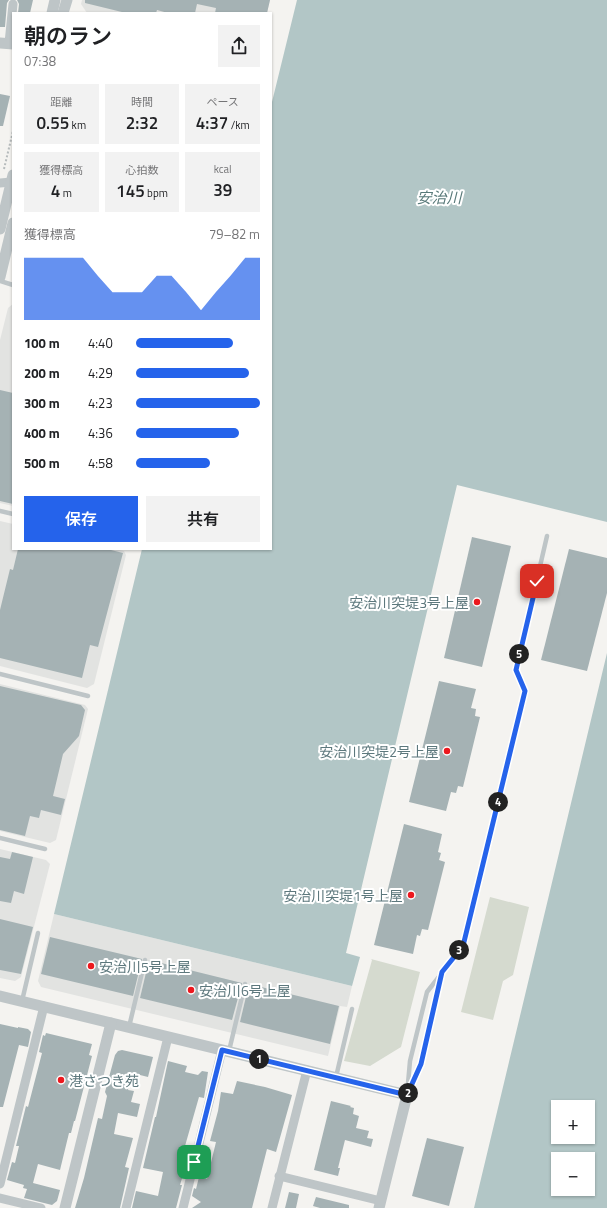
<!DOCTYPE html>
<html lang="ja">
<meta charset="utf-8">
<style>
:root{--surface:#fff;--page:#f2f2f2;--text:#202124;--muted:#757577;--accent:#2563eb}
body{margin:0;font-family:"Titillium Web","Noto Sans JP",sans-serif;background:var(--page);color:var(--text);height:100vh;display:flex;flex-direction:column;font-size:15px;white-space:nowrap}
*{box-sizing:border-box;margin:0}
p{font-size:13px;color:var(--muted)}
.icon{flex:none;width:22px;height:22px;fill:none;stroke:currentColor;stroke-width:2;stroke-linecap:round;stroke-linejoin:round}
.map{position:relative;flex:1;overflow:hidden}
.side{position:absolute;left:12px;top:12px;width:260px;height:538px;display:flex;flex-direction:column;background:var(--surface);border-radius:0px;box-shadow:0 1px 3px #0004}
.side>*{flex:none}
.tools{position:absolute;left:551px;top:1100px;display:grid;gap:8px}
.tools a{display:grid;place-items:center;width:44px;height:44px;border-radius:0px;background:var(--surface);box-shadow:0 1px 3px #0004;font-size:20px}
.pin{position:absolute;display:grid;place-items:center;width:34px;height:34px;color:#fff;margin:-17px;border-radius:8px;box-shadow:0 2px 6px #0006}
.km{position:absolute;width:20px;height:20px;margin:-10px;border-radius:50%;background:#222;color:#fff;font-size:11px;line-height:20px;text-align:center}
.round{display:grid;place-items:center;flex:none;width:42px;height:42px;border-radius:0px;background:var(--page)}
.overview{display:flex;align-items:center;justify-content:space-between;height:68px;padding:0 12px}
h1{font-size:22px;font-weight:600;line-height:30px}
.metrics{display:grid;grid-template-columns:repeat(3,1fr);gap:6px;height:68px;padding:4px 12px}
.metrics div{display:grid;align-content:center;border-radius:0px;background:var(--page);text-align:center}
.metrics b{font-size:17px;font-weight:600}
.metrics small{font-size:11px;font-weight:400}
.metrics p{font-size:11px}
.chart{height:112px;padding:8px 12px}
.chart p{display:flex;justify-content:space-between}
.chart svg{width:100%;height:72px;margin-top:4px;fill:var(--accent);opacity:.7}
.cta{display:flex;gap:8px;margin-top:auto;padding:8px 12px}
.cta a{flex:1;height:46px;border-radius:0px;background:var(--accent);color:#fff;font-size:16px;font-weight:600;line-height:46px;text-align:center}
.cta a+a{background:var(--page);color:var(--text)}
ul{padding:0 12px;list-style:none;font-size:13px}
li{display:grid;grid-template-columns:64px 48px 1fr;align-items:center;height:30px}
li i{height:10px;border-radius:5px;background:var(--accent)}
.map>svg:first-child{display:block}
.built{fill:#e2e3e1}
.green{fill:#d5dacf}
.water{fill:#b2c6c6;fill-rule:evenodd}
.building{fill:#a5b2b4}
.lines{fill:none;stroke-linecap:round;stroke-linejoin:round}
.path{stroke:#b6bbbc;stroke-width:2;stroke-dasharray:2 2;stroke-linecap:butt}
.service{stroke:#bec5c7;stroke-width:4.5}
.minor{stroke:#bec5c7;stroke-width:9}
.tertiary{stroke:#bec5c7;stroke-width:11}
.route-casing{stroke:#fff;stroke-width:8}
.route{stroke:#2563eb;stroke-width:5}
.poi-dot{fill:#ec181e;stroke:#fff;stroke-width:1.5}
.labels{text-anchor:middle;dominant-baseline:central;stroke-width:4;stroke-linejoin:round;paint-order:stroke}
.poi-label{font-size:14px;fill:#5d787d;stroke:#fff;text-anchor:end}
.water-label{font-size:15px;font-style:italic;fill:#587979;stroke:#fff}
</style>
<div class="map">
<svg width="607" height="1208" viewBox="0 0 607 1208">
<rect width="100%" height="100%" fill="#f4f3f0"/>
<g class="built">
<polygon points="82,0 270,0 267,13 87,13 81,4"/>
<polygon points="13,304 13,506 0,503 0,340 8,308"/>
<polygon points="0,521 13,524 13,549 114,549 124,551 126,555 94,684 87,688 0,666"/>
<polygon points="0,684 85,705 88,709 56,840 50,843 0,831"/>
<polygon points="0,849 46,860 50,864 21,977 15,981 0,978"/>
<polygon points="54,914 352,986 347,1007 340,1006 328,1056 41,987 38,981"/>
</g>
<g class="green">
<polygon points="490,897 529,907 513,975 503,981 493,1020 461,1012"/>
<polygon points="371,959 420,972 401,1047 370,1066 344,1061 372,960"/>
</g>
<g class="water">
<polygon points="297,0 607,0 607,522 457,485 346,953 360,957 352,986 54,914 142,549 271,549 271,106"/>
<path d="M607,653V1208H474ZM558,1107H588V1137H558ZM558,1159H588V1189H558Z"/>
</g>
<g class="building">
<polygon points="0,0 9,0 7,3 5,27 0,27"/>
<polygon points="17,0 33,0 30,13 18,13 19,4"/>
<polygon points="85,0 270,0 267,13 215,13 216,8 197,4 195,13 168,13 157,10 156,13 126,13 85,3"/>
<polygon points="0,94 10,96 3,126 0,126"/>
<polygon points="0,390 13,393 13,504 0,501"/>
<polygon points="472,537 511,546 482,667 444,658"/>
<polygon points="18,549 107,549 123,553 98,647 90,645 82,678 0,658 0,610 10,569 13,570"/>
<polygon points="569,549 607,558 607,593 587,671 541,660"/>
<polygon points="439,681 476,689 471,708 476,709 475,716 480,717 463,787 458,786 456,793 451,792 446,811 409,802"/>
<polygon points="0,686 81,705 85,710 79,736 63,754 53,796 65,799 61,815 41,810 39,818 30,816 25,836 0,830"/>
<polygon points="404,824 442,834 438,852 441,853 439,860 445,862 428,930 422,929 420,936 417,935 413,954 374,945"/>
<polygon points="12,852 33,857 24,894 14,891 11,903 0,901 0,857 10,859"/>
<polygon points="0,919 33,927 21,974 0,970"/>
<polygon points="50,937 142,959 133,996 41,974"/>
<polygon points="149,960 242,983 232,1020 140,998"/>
<polygon points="249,984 339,1006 330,1044 240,1022"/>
<polygon points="0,1024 18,1028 18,1027 28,1029 31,1032 28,1047 19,1045 3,1107 0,1107"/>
<polygon points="46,1033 92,1044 89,1055 92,1056 75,1121 74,1121 71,1133 69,1133 60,1170 38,1164 33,1183 60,1190 57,1201 52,1205 24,1198 27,1189 23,1188 24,1185 7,1180 12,1162 15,1163 19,1146 16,1146 26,1106 28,1107 42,1053 39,1052 43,1035 45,1036"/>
<polygon points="122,1050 153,1057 148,1077 132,1073 128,1090 134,1091 131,1102 140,1104 137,1117 118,1113 114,1134 133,1138 125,1167 129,1168 120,1208 75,1208 84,1178 98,1118 102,1119 107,1096 105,1092 115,1055 118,1051"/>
<polygon points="168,1061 187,1066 185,1072 198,1075 202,1071 208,1072 204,1098 199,1097 181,1160 183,1160 180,1174 183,1175 180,1185 182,1185 176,1208 132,1208 136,1191 158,1196 163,1172 143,1168 155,1117 156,1117"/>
<polygon points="237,1081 265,1087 292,1095 276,1152 267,1149 252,1208 192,1208 201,1202 192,1196 194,1188 196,1189 199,1177 207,1179 216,1142 210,1141 218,1111 221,1092 233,1094"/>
<polygon points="331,1101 351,1106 350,1107 354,1108 353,1114 359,1116 356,1128 369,1131 367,1138 373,1139 371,1147 345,1140 338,1168 340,1168 338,1176 314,1170"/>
<polygon points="427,1138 464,1147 449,1206 412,1196"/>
<polygon points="289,1192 299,1194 296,1208 285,1208"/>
<polygon points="316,1197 349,1205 349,1208 320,1208 313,1206"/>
</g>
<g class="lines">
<polyline class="path" points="4,169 13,131"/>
<g class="service">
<polyline points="0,281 13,285"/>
<polyline points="0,511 13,514"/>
<polyline points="0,674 88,696"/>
<polyline points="0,838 45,849"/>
<polyline points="22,1001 38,933"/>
<polyline points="129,1027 145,960"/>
<polyline points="229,1051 245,984"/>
<polyline points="336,1077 352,1009"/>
<polyline points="409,1091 421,1064 442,974"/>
<polyline points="407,1095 410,1061 427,992 463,946 525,691 516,670 547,536"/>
</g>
<g class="minor">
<polyline points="9,43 13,4"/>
<polyline points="0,183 11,182"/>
<polyline points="279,1176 381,1201"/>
<polyline points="0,1184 44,1006"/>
<polyline points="0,1198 41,1208"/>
<polyline points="126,1208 168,1037"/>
<polyline points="183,1208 222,1050"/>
<polyline points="272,1208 307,1070"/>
</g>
<g class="tertiary">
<polyline points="52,13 55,0"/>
<polyline points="63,13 67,0"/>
<polyline points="0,43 13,44"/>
<polyline points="0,229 13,175"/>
<polyline points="0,277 13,223"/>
<polyline points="0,996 407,1095 379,1208"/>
<polyline points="65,1208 111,1023"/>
</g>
</g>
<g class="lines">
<g class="route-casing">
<polyline id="route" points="194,1162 222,1050 407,1095 421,1064 442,972 463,946 525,691 516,670 537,581"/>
</g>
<use href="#route" class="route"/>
</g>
<g class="poi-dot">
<circle cx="477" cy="602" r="4"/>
<circle cx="447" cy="751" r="4"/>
<circle cx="411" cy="895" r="4"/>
<circle cx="91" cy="966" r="4"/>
<circle cx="191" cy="990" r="4"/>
<circle cx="61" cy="1080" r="4"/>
</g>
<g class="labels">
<g class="poi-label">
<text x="469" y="602">安治川突堤3号上屋</text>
<text x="439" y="751">安治川突堤2号上屋</text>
<text x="403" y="895">安治川突堤1号上屋</text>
<text x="99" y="966" text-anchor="start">安治川5号上屋</text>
<text x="199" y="990" text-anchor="start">安治川6号上屋</text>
<text x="69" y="1080" text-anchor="start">港さつき苑</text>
</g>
<g class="water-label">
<text x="439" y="197">安治川</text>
</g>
</g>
</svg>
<div class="tools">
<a>+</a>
<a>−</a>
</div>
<div class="pin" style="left:194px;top:1162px;background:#1e9e55"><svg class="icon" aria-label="arrive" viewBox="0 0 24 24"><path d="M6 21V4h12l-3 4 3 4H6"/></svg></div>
<div class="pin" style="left:537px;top:581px;background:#d93025"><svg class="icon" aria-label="check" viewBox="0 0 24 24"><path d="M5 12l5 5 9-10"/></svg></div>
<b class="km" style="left:259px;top:1059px">1</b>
<b class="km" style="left:408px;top:1093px">2</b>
<b class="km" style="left:459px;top:950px">3</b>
<b class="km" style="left:498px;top:802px">4</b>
<b class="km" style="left:519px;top:654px">5</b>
<section class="side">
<div class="overview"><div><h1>朝のラン</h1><p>07:38</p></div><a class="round"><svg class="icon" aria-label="share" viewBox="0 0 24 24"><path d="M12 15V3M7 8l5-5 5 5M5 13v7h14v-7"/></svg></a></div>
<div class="metrics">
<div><p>距離</p><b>0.55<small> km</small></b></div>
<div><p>時間</p><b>2:32</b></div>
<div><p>ペース</p><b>4:37<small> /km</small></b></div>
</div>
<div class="metrics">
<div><p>獲得標高</p><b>4<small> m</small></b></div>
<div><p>心拍数</p><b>145<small> bpm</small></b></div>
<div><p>kcal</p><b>39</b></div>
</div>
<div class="chart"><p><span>獲得標高</span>79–82 m</p>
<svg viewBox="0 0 160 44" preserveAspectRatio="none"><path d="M0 44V6L10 6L20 6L30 6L40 6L50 17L60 27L70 27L80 27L90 17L100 17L110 27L120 38L130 27L140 17L150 6L160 6V44z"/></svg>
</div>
<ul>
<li><b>100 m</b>4:40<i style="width:78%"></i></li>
<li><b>200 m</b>4:29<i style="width:91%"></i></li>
<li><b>300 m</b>4:23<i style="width:100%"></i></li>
<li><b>400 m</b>4:36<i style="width:83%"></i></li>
<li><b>500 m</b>4:58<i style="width:60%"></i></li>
</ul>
<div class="cta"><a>保存</a><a>共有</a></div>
</section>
</div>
